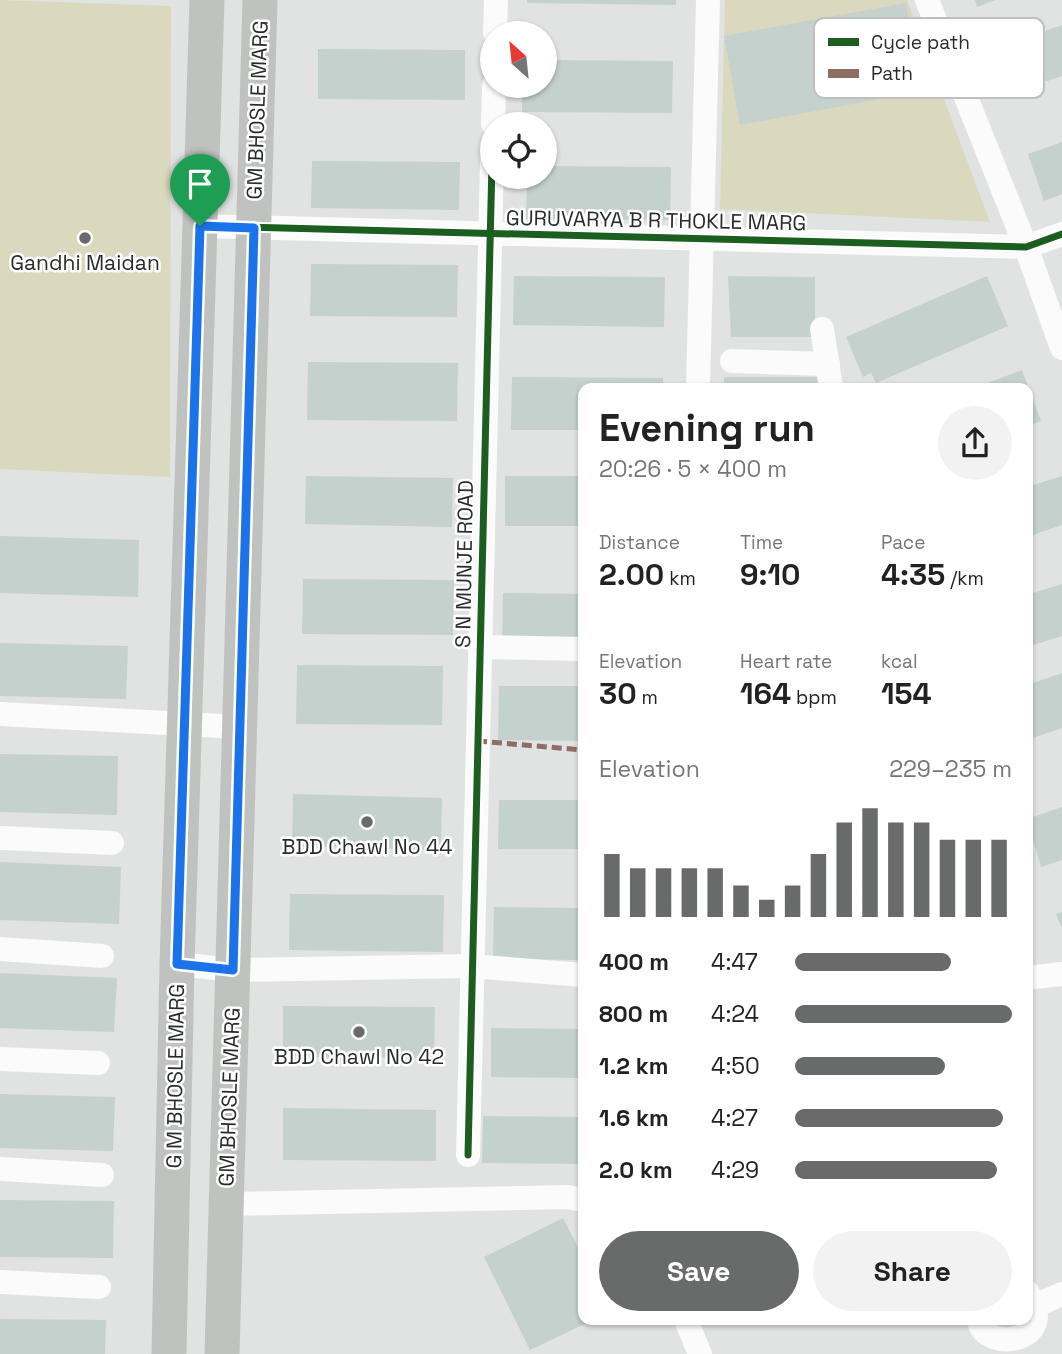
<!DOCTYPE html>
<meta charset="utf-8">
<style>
:root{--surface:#fff;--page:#f2f2f2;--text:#222;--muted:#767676;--accent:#696b6a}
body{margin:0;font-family:"Space Grotesk",sans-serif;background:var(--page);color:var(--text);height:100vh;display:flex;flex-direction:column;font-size:26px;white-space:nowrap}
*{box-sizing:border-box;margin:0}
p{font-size:23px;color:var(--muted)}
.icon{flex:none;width:38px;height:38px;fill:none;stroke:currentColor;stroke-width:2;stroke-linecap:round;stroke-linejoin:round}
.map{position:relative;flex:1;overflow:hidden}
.sheet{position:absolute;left:578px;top:383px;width:455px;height:942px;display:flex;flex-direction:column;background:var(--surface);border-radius:14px;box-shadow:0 2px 5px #0004}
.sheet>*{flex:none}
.needle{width:46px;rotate:333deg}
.buttons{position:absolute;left:480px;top:21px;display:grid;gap:14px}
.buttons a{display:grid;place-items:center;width:77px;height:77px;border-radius:50%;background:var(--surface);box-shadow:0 2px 5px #0004;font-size:35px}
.pin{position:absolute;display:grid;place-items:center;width:60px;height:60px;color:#fff;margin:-72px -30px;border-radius:50% 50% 50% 0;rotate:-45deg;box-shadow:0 0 7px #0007}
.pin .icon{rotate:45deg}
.round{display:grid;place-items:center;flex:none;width:74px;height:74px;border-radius:37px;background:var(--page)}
.overview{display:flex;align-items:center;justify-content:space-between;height:119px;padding:0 21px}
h1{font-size:38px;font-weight:700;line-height:52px}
.metrics{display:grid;grid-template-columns:repeat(3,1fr);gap:10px;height:119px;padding:7px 21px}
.metrics div{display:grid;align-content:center}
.metrics b{font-size:30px;font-weight:700}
.metrics small{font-size:19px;font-weight:400}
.metrics p{font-size:19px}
.chart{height:196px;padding:14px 21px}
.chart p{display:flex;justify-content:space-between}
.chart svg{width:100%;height:126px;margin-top:7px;stroke:var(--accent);stroke-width:6}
.button{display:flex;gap:14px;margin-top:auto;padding:14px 21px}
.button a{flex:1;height:80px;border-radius:42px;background:var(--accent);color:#fff;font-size:28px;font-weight:700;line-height:80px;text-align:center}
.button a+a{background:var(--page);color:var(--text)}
ul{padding:0 21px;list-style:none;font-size:23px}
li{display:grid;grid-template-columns:112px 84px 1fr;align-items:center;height:52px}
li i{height:18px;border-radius:9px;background:var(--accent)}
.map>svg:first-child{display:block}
.green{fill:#dad9be}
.building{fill:#c4d1cd}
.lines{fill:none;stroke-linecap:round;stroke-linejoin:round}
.minor{stroke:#fafbfa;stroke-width:24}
.secondary{stroke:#c0c2bf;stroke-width:35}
.quiet{stroke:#8d6e63;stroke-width:5;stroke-dasharray:10 5;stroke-linecap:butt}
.cycleway-casing{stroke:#fff;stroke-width:11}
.cycleway{stroke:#1b5e20;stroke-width:7}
.route-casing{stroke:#fff;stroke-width:14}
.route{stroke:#1a73e8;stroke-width:9}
.poi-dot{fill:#696b6a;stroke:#fff;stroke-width:2.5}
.labels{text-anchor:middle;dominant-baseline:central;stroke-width:5;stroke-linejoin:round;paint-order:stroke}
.street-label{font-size:21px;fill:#292b2a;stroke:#fff}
.poi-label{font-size:21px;fill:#292b2a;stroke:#fff}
.key{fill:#fff;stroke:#bfbfbf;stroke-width:2}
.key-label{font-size:19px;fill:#292b2a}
</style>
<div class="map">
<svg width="1062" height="1354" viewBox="0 0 1062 1354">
<rect width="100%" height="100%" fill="#e0e3e1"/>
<g class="green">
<polygon points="0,0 171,6 170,477 0,469"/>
<polygon points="725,0 907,0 990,222 720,209"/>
</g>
<g class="building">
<polygon points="527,0 676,0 676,5 527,3"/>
<polygon points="975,0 995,0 977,7"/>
<polygon points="906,3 922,91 740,125 724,36"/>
<polygon points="1062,25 1062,76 1001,97 986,51"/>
<polygon points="318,49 465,50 465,100 318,99"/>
<polygon points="544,60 673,61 672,113 522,112 522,86 544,86"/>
<polygon points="1062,142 1062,194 1044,201 1028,154"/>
<polygon points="312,161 460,162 459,210 311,208"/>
<polygon points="544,166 671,167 670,220 526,219 527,177 544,177"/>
<polygon points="311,264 458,265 457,317 310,316"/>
<polygon points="514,276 665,277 664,327 513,325"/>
<polygon points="728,276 815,277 815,337 731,337"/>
<polygon points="987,276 1008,326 876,383 871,373 863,377 846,337"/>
<polygon points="308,362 458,363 457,421 307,420"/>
<polygon points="1022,370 1041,421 1027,427 1027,388 974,388"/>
<polygon points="512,377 663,378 663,388 583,388 583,430 511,430"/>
<rect x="724" y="377" width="97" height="11"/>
<polygon points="306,476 453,478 452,527 305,524"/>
<rect x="505" y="476" width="78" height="50"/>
<polygon points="1062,476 1062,525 1027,537 1027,487"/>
<polygon points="0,536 139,540 138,597 0,593"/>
<polygon points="303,579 454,580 453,635 302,634"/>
<polygon points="1062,584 1062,636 1027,647 1027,595"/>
<polygon points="503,593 583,594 583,644 502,644"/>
<polygon points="0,643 128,646 126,699 0,696"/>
<polygon points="297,665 443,666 442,725 296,724"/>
<polygon points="1062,673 1062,728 1027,740 1027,685"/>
<polygon points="499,686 583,686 583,741 498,740"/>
<polygon points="0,754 118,756 117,815 0,812"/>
<polygon points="293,794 442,798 441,850 292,846"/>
<polygon points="499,800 583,800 583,849 498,849"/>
<polygon points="1062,807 1062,860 1041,867 1027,819"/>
<polygon points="0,862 121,867 119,924 0,920"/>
<polygon points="290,894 444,895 443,952 289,950"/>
<polygon points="494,907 583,908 583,960 493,959"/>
<polygon points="1062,912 1062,929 1056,914"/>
<polygon points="0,973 117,978 114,1032 0,1028"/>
<polygon points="283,1006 435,1007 434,1058 283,1057"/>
<polygon points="491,1028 583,1029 583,1078 491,1077"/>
<polygon points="0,1094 115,1097 113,1151 0,1148"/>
<polygon points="283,1108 436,1110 436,1161 283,1160"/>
<polygon points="483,1116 583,1117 583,1164 482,1163"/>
<polygon points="0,1200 114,1201 113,1258 0,1257"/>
<polygon points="563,1218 583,1257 583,1320 593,1320 530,1350 484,1257"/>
<polygon points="0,1319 106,1320 105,1354 0,1354"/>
</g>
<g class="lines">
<g class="minor">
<polyline points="927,0 1026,247 1062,348"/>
<polyline points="495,33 496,0"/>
<polyline points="493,124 494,86"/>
<polyline points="200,226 1026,247 1062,234"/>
<polyline points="822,329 831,388"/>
<polyline points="732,361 828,364"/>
<polyline points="698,388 708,0"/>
<polyline points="479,647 583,649"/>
<polyline points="0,714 240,727"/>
<polyline points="0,838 112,843"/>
<polyline points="0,949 102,956"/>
<polyline points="177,964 233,970 471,966 583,975"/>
<polyline points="1027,978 1062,974"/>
<polyline points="0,1059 98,1063"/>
<polyline points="468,1155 492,163"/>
<polyline points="0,1169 102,1175"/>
<polyline points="226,1204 568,1197 583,1200"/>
<polyline points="0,1282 99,1287"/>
<polyline points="1037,1305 1062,1294"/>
<polyline points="686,1320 700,1354"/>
<path d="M979,1320C984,1354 1062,1342 1027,1292"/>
</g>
<g class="secondary">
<polyline points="169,1354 177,964 207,0"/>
<polyline points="222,1354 260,0"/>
</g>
<polyline class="quiet" points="477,741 583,750"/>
<g class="cycleway-casing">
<g id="cycleway">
<polyline points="200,226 1026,247 1062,234"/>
<polyline points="468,1155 492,163"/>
</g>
</g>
<use href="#cycleway" class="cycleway"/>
</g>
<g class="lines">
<g class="route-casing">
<polygon id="route" points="200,226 254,228 233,970 177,964"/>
</g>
<use href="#route" class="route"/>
</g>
<g class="poi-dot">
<circle cx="85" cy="238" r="7"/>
<circle cx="367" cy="822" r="7"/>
<circle cx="359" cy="1032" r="7"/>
</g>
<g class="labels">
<g class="street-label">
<text transform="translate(257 110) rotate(-88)">GM BHOSLE MARG</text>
<text transform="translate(656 220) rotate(1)">GURUVARYA B R THOKLE MARG</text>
<text transform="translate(464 564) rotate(-89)">S N MUNJE ROAD</text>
<text transform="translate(175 1076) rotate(-89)">G M BHOSLE MARG</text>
<text transform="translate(229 1097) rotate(-88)">GM BHOSLE MARG</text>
</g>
<g class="poi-label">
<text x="85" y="262">Gandhi Maidan</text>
<text x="367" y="846">BDD Chawl No 44</text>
<text x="359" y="1056">BDD Chawl No 42</text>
</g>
</g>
<rect x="814" y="18" width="230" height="80" rx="10" class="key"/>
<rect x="828" y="38" width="31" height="8" fill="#1b5e20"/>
<rect x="828" y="69" width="31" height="9" fill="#8d6e63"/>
<g class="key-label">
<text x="871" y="49">Cycle path</text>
<text x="871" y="80">Path</text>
</g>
</svg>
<div class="buttons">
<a><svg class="needle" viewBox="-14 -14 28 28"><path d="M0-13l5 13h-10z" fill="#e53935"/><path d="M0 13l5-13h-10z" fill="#767676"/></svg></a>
<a><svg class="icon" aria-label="locate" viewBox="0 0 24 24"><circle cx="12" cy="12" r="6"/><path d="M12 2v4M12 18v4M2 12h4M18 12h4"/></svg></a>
</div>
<div class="pin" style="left:200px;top:226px;background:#1e9e55"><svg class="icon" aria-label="arrive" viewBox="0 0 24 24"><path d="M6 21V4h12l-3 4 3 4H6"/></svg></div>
<section class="sheet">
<div class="overview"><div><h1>Evening run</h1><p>20:26 · 5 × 400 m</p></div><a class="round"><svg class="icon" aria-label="share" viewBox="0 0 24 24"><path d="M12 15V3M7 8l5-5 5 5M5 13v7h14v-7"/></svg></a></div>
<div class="metrics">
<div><p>Distance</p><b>2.00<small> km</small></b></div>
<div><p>Time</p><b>9:10</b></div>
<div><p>Pace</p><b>4:35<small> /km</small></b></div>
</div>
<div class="metrics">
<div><p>Elevation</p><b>30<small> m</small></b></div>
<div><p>Heart rate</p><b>164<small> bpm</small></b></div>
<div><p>kcal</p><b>154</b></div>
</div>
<div class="chart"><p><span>Elevation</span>229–235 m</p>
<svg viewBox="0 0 160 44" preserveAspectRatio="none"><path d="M5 44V22M15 44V27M25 44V27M35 44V27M45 44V27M55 44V33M65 44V38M75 44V33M85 44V22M95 44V11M105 44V6M115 44V11M125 44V11M135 44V17M145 44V17M155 44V17"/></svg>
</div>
<ul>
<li><b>400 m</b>4:47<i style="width:72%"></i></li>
<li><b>800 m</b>4:24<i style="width:100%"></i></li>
<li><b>1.2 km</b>4:50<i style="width:69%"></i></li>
<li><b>1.6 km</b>4:27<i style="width:96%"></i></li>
<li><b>2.0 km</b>4:29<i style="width:93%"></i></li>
</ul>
<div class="button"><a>Save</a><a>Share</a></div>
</section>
</div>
